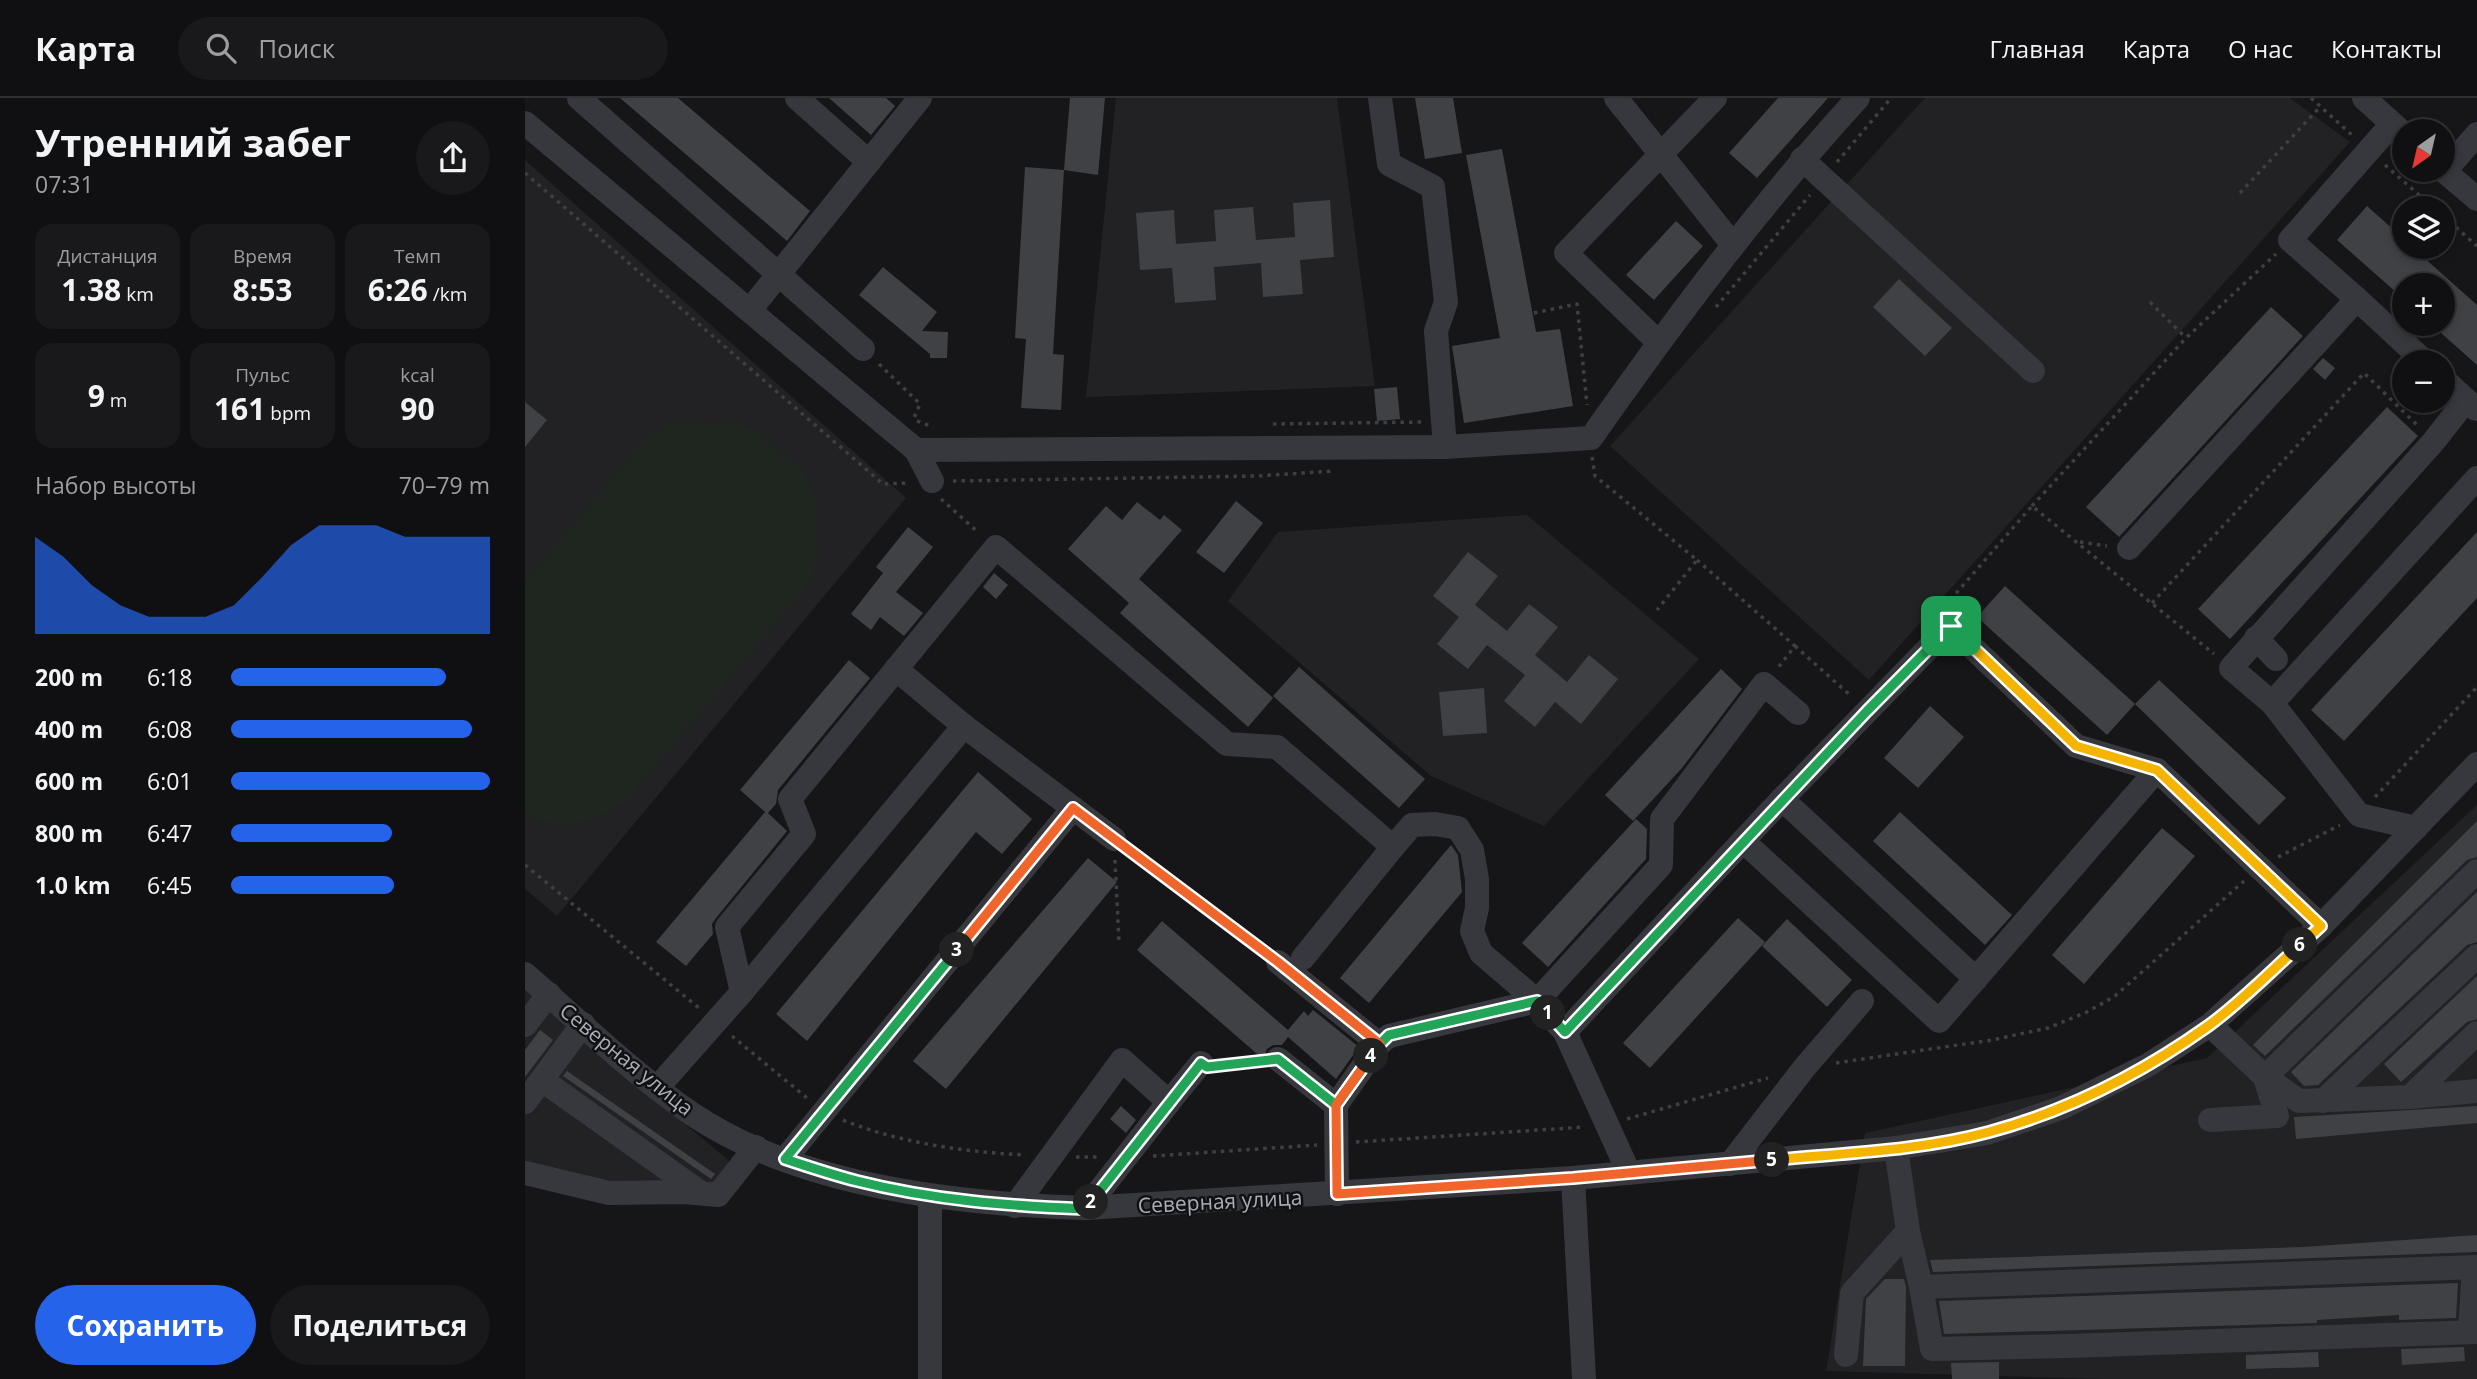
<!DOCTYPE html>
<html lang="ru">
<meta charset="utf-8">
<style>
:root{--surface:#101012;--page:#19191b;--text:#f1f3f6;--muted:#9c9d9f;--line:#303032;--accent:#2563eb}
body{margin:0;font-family:"Open Sans",sans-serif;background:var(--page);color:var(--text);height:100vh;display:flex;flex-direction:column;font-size:26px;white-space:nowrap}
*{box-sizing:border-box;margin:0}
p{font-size:23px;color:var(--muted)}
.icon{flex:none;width:38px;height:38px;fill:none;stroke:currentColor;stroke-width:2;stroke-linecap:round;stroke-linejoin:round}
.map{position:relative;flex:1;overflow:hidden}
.drawer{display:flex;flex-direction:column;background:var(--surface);width:525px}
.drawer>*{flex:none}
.needle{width:46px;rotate:214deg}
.controls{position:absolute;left:1867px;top:21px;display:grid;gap:14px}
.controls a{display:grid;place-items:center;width:63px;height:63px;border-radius:50%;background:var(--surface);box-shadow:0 4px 10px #0003,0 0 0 2px var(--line);font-size:35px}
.pin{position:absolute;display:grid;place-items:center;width:60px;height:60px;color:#fff;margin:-30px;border-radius:14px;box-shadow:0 4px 10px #0006}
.km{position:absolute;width:35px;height:35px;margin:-18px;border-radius:50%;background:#222;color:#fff;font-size:19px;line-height:35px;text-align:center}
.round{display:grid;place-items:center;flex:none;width:74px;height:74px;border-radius:37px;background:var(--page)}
.overview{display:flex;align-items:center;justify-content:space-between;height:119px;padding:0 35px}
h1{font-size:38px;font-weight:700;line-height:52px}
.metrics{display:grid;grid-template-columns:repeat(3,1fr);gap:10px;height:119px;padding:7px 35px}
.metrics div{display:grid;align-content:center;border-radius:18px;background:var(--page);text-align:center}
.metrics b{font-size:30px;font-weight:700}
.metrics small{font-size:19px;font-weight:400}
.metrics p{font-size:19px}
.chart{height:196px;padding:14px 35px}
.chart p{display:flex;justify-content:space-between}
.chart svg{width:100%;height:126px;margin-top:7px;fill:var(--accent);opacity:.7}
.cta{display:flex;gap:14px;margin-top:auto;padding:14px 35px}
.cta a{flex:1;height:80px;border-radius:42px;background:var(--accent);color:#fff;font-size:28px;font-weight:700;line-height:80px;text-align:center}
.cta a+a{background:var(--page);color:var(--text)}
ul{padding:0 35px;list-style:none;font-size:23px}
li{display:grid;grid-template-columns:112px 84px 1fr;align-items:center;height:52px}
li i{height:18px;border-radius:9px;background:var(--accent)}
header{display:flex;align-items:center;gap:42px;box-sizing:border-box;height:98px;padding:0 35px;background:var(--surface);border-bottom:2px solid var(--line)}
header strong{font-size:33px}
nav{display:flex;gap:38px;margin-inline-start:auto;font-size:24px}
.search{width:490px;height:63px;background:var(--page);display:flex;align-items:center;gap:18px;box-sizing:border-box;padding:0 24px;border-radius:38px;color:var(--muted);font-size:26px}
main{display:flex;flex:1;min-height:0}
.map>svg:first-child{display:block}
.built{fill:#222225}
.green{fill:#1e261f}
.building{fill:#404145}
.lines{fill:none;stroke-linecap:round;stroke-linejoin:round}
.path{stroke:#3d3f44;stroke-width:3.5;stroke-dasharray:3.5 5;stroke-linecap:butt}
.minor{stroke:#37383d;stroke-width:24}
.split-1-casing{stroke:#fff;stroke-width:14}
.split-2-casing{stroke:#fff;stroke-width:14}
.split-3-casing{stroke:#fff;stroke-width:14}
.split-4-casing{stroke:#fff;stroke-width:14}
.split-5-casing{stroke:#fff;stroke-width:14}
.split-6-casing{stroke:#fff;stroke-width:14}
.split-7-casing{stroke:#fff;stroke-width:14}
.split-1{stroke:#22a559;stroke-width:9}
.split-2{stroke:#22a559;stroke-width:9}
.split-3{stroke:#22a559;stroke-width:9}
.split-4{stroke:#f0652b;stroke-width:9}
.split-5{stroke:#f0652b;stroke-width:9}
.split-6{stroke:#f5b400;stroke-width:9}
.split-7{stroke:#f5b400;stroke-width:9}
.labels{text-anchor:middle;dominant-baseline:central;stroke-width:5;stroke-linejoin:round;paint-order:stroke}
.street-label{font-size:21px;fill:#a8adb8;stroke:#111113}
</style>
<header>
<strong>Карта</strong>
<div class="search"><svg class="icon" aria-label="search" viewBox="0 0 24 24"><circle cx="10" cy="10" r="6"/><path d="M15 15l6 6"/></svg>Поиск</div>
<nav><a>Главная</a><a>Карта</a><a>О нас</a><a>Контакты</a></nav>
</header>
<main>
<section class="drawer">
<div class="overview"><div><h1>Утренний забег</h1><p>07:31</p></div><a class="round"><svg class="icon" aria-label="share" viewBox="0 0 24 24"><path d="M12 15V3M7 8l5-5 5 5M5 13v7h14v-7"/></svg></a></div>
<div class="metrics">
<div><p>Дистанция</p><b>1.38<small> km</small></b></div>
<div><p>Время</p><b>8:53</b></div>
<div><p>Темп</p><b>6:26<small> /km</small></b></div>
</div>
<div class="metrics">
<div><b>9<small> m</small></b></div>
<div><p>Пульс</p><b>161<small> bpm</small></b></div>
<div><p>kcal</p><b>90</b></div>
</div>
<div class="chart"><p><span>Набор высоты</span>70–79 m</p>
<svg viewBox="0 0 160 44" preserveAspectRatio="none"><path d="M0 44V10L10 17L20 27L30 34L40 38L50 38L60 38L70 34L80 24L90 13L100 6L110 6L120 6L130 10L140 10L150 10L160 10V44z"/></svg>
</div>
<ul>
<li><b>200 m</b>6:18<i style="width:83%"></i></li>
<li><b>400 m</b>6:08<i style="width:93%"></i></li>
<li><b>600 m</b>6:01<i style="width:100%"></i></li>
<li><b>800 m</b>6:47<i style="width:62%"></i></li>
<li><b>1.0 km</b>6:45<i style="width:63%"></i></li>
</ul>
<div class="cta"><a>Сохранить</a><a>Поделиться</a></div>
</section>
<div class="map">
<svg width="1952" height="1281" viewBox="0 0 1952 1281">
<rect width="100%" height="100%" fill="#161618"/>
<g class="built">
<polygon points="591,0 812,0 850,288 561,299"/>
<polygon points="1400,0 1765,0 1825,44 1344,582 1085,348"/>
<polygon points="0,62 381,400 32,818 0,791"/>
<polygon points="1002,417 1174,561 1019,728 906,678 703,503 753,434"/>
<polygon points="1952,707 1952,1281 1578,1281 1301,1273 1340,1035 1682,960"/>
<polygon points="0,892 209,1067 174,1105 0,1064"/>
</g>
<path class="green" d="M164,324L212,326L234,334L280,376L291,400L294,464L276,496L100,704C65,725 40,735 0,715V484L123,338L139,328Z"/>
<g class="building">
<polygon points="95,0 153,0 285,113 262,143"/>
<polygon points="304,0 361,0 370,8 346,37"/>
<polygon points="545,0 580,0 573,77 539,72"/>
<polygon points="890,0 928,0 937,55 900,61"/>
<polygon points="1253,0 1303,0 1232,80 1204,55"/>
<polygon points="977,51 1011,234 1035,231 1048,308 939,325 927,248 975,240 941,57"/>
<polygon points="500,69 539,72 528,256 539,257 536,312 496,310 501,241 490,240"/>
<polygon points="805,102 809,159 775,162 778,196 738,199 736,165 689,169 691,202 650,205 647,170 615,172 611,115 649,112 651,146 691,143 689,112 728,109 731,142 770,139 768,105"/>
<polygon points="1842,108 1880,142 1880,149 1887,149 1952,207 1952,267 1906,226 1918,226 1918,187 1880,187 1880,202 1812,142"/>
<polygon points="1151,123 1178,148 1129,202 1101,177"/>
<polygon points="358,169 412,214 397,233 423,234 422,260 405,260 405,256 334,197"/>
<polygon points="1374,181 1427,230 1400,258 1348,209"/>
<polygon points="1746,209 1778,238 1594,439 1561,409"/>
<polygon points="1798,260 1810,270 1800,282 1788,271"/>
<polygon points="872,289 875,321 852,323 849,291"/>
<polygon points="0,304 22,322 0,349"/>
<polygon points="1862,309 1893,338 1705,541 1673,511"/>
<polygon points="711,403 738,425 699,475 671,454"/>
<polygon points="612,404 635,422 639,417 657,432 614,481 748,600 723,629 595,515 604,505 543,451 581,408 597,422"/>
<polygon points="383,429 408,449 371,494 398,515 379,538 355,519 346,532 326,516 358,475 351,469"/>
<polygon points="1952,434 1952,500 1819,643 1786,612"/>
<polygon points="943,454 973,478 950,507 982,533 1004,506 1033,529 1010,557 1042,584 1064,557 1093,581 1056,626 1030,604 1010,629 979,603 1000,577 962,547 943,571 912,546 934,519 908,498"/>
<polygon points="469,475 483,487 471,501 458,489"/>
<polygon points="1480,488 1610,606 1582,637 1452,519"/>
<polygon points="324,562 345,580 253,692 251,706 243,715 262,733 191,820 187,826 188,836 161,868 131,844 240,714 215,692"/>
<polygon points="774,569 900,681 874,710 748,598"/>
<polygon points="1196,571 1217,591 1157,670 1108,723 1080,697"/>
<polygon points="1634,582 1761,700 1734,727 1610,606"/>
<polygon points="959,590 962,635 918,638 914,594"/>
<polygon points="1405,608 1439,639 1393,690 1359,660"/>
<polygon points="453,674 507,721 477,756 451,734 282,943 251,916"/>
<polygon points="1375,714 1487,817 1460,847 1348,743"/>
<polygon points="1111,721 1122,731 1121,761 1023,869 997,845"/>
<polygon points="1952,723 1952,759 1942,762 1740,958 1728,947"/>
<polygon points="1637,730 1670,758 1559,886 1527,857"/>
<polygon points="926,747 933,757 937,794 844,905 815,880"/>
<polygon points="563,760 592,784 421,991 388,963"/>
<polygon points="1952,794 1952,844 1942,847 1793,987 1779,988 1766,974"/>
<polygon points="1213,820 1240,844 1125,970 1098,945"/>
<polygon points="1262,821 1327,882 1302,909 1237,848"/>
<polygon points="637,823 763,932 779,913 783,918 788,912 834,949 811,981 763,939 757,947 748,947 742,951 738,961 612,852"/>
<polygon points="1952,878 1952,921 1942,924 1876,984 1859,966"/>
<polygon points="15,932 28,942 0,979 0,952"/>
<polygon points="42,973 190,1076 186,1081 38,978"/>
<polygon points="596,1008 611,1022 601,1035 585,1021"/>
<polygon points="1952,1008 1952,1025 1771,1041 1769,1019"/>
<polygon points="1952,1137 1952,1154 1408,1174 1405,1162 1778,1149"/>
<polygon points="1360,1181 1379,1181 1381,1189 1380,1268 1338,1268 1341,1201"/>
<polygon points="1933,1185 1931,1220 1874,1222 1874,1217 1792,1222 1792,1225 1419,1236 1414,1203"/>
<polygon points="1939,1249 1940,1263 1877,1267 1876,1251"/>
<polygon points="1793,1254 1794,1269 1721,1271 1721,1257"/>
<polygon points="1474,1264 1474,1281 1427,1281 1426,1265"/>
</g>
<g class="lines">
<g class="path">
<polyline points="1786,0 1828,38"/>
<polyline points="1312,64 1366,0"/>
<polyline points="1860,67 1909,110"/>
<polyline points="0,75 358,386 385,385"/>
<polyline points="1715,95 1795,9"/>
<polyline points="1918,118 1952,148"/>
<polyline points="1625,204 1661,240"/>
<polyline points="1191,209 1285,97"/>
<polyline points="1009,215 1052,206 1062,307"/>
<polyline points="354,266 395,306 388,322"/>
<polyline points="392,323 408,329"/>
<polyline points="748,326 898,324"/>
<polyline points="1067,359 1070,378 1172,462 1132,512"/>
<polyline points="428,383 732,378 809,373"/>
<polyline points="416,401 454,435"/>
<polyline points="1507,408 1661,240 1751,156"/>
<polyline points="1555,444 1582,448"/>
<polyline points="1172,462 1270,548 1252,571"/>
<polyline points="1627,505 1839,275 1894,329"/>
<polyline points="1420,508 1507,408 1689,556"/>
<polyline points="1270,548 1326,598"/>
<polyline points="1850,699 1952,589"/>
<polyline points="607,754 738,852"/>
<polyline points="1753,759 1815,727"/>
<polyline points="590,762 594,844"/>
<polyline points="0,767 174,910"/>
<polyline points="207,938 282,1000"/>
<polyline points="1311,965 1467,942 1523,930 1562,914 1590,898 1719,783"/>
<polyline points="698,967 732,964"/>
<polyline points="1102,1021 1243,980"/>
<path d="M318,1022C375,1045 439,1054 501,1057"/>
<polyline points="831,1044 1060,1029"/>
<polyline points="628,1058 792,1047"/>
<polyline points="551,1059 575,1059"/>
</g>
<g class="minor">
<polyline points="54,0 338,251"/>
<polyline points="272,0 344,64"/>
<polyline points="855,0 864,66 908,89 921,204 911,233 920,349"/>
<polyline points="1091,0 1208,147"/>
<polyline points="1839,0 1880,37"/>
<path d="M0,25L391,352L920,349L1066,340C1149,222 1235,107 1333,0"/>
<polyline points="1277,61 1508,273"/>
<polyline points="1918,72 1952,101"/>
<polyline points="1920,73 1952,36"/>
<polyline points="1832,201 1900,264"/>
<polyline points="225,212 395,0"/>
<polyline points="1133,244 1041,155 1190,0"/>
<polyline points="1918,281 1951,311"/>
<polyline points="391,352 407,383"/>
<polyline points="1604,450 1832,201 1765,142 1867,26"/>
<polyline points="1731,540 1751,561"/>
<polyline points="371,571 439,628"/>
<polyline points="1747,605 1952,380"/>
<polyline points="1257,701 1451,881"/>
<polyline points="548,710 589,741"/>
<polyline points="1891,730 1834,717 1747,605 1706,570 1909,343 1941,302"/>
<polyline points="1218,743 1414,923 1632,672 1796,828"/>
<polyline points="868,749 887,727 910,726 933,730 947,752 952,781 952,810 947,833 956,855 1012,903 1040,934 1257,701 1425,528 1551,648 1632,672"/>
<polyline points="753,864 854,946"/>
<path d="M0,876C54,923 107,975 167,1016C276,1089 433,1106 561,1110L1048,1080L1371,1050L1462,1035L1536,1010L1623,967L1685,927L1796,828L1952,666"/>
<polyline points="217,894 202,829 279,736 265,701 471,449 702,646 752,649 868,749 778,860"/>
<polyline points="0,927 24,896"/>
<polyline points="1685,927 1740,979 1952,773"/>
<polyline points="1040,934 1104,1075"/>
<polyline points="753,961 811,1007"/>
<polyline points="1740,979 1774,1003 1885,999 1952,935"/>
<polyline points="17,982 176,1095"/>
<polyline points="132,990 217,894 439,628 548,710 260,1061"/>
<polyline points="1885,999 1952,993"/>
<polyline points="1798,1003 1952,858"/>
<polyline points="0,1004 58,926"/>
<polyline points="1685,1022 1752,1018 1740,980"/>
<polyline points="1371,1050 1383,1133 1396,1189 1952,1169"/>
<polyline points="1205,1066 1280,969 1337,903"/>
<polyline points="0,1075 84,1095 159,1094 193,1097 231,1049"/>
<polyline points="1048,1080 1059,1281"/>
<polyline points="812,1096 811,1007 854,946 864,938 1012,903 1136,767 1137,721 1239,586 1273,615"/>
<polyline points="490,1108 597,962 644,1004 676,965"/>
<polyline points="561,1110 644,1004"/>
<polyline points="1396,1189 1407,1251 1543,1248 1952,1234"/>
<polyline points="1945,1234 1949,1169"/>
<polyline points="1321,1257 1327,1195 1383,1133"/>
<polyline points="405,1281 405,1098"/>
</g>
</g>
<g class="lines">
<g class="split-1-casing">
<polyline id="split-1" points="1023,915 1040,934 1342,613 1426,528"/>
</g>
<g class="split-2-casing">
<polyline id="split-2" points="566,1104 676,965 682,969 753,961 811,1007 855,946 864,937 1012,903 1023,915"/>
</g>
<g class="split-3-casing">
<path id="split-3" d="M432,852L260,1061C284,1069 308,1077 332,1083C407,1102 484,1108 561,1111L566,1104"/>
</g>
<g class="split-4-casing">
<polyline id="split-4" points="432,852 548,710 753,864 855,946 846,958"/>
</g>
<g class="split-5-casing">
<polyline id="split-5" points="846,958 811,1007 812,1096 1048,1080 1247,1062"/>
</g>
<g class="split-6-casing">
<path id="split-6" d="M1247,1062C1319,1055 1394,1053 1464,1034C1542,1013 1617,975 1683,928C1715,905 1745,874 1775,847"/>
</g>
<g class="split-7-casing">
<polyline id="split-7" points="1426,528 1551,648 1632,672 1796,828 1775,847"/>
</g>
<use href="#split-1" class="split-1"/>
<use href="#split-2" class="split-2"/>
<use href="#split-3" class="split-3"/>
<use href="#split-4" class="split-4"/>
<use href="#split-5" class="split-5"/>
<use href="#split-6" class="split-6"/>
<use href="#split-7" class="split-7"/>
</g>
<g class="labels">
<g class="street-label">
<text transform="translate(102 961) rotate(39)">Северная улица</text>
<text transform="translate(695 1103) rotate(-3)">Северная улица</text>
</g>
</g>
</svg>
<div class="controls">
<a><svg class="needle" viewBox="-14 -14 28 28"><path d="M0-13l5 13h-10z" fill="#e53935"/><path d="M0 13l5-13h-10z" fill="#9c9d9f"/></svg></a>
<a><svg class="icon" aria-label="layers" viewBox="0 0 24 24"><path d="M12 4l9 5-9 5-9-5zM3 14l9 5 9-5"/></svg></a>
<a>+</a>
<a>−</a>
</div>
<div class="pin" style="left:1426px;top:528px;background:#1e9e55"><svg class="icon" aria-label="arrive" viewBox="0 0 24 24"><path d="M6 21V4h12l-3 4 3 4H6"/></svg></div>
<b class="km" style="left:1023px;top:915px">1</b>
<b class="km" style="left:566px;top:1104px">2</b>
<b class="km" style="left:432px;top:852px">3</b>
<b class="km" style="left:846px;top:958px">4</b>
<b class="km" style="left:1247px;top:1062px">5</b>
<b class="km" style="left:1775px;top:847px">6</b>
</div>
</main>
